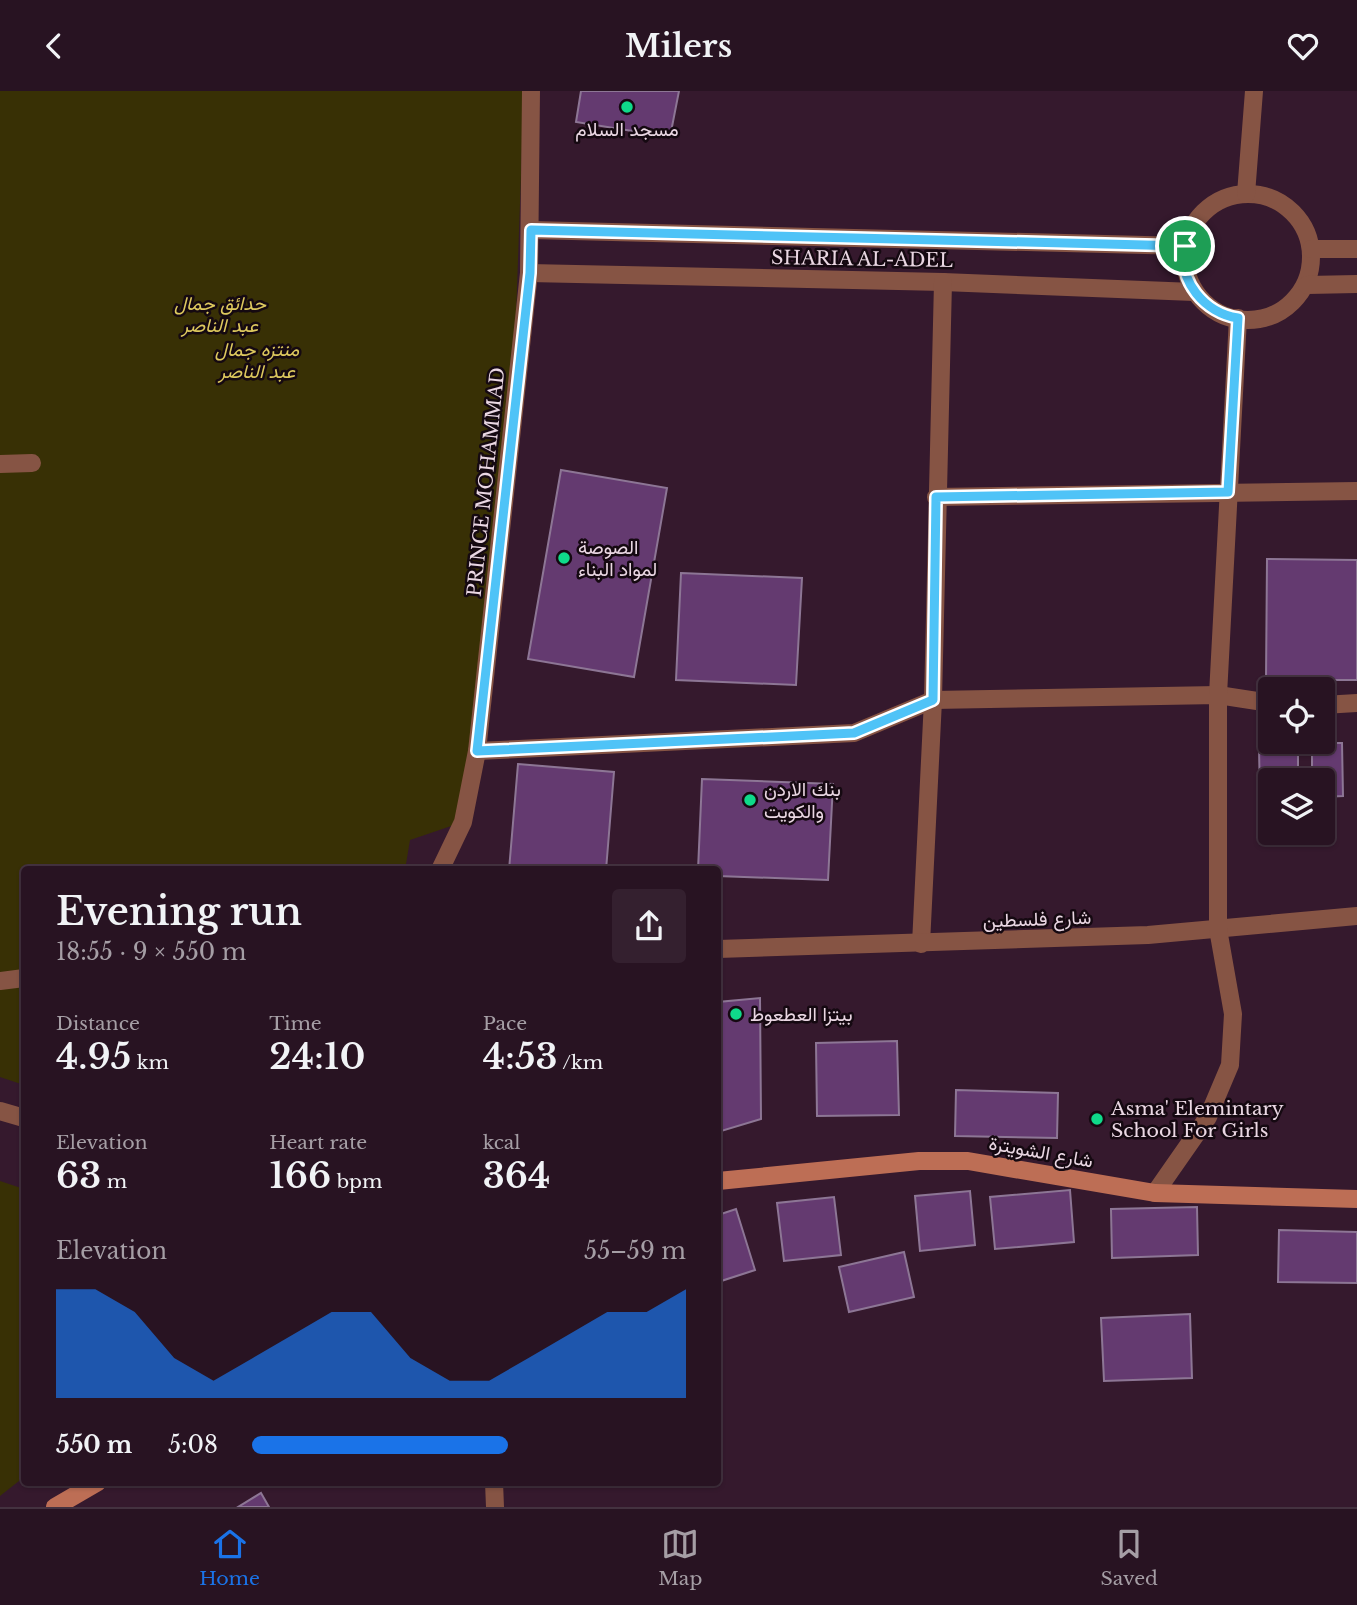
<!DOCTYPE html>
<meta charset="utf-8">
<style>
:root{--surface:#281322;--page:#34202f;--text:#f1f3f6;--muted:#a59ea5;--line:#443240;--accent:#1a73e8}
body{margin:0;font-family:"Libre Baskerville",Vazirmatn,serif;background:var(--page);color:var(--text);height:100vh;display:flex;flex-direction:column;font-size:26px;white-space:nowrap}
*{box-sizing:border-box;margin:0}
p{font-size:23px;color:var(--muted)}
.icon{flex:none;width:38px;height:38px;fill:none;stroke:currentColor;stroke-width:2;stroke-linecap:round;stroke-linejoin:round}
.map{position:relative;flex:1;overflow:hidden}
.panel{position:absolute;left:21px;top:775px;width:700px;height:620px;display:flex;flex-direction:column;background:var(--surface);border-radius:7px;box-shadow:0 2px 5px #0004,0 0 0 2px var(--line)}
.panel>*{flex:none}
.buttons{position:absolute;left:1258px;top:586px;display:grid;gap:14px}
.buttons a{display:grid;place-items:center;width:77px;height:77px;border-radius:7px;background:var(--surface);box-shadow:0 2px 5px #0004,0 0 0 2px var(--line);font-size:35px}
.pin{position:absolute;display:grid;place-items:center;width:60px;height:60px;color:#fff;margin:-30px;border:4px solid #fff;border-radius:50%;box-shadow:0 2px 7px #0007}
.round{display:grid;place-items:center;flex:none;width:74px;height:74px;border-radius:7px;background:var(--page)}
.head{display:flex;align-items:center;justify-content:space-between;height:119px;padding:0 35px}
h1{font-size:38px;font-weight:600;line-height:52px}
.figures{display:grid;grid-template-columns:repeat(3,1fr);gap:10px;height:119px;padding:7px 35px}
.figures div{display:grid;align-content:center}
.figures b{font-size:35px;font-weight:600}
.figures small{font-size:19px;font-weight:400}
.figures p{font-size:19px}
.chart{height:196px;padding:14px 35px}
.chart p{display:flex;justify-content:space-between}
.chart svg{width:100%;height:126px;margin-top:7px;fill:var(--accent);opacity:.7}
ul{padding:0 35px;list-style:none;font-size:23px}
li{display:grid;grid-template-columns:112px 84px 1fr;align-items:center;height:52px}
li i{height:18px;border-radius:9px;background:var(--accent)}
header{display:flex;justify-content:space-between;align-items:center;height:91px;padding:0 35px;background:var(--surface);font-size:32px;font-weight:600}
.tabs{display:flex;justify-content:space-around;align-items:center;height:98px;border-top:2px solid var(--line);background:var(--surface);font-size:19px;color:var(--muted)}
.tabs a{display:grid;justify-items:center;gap:4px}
.tabs .on{color:var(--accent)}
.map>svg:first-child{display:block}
.green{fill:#383005}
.building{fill:#643a70;stroke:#8d7695;stroke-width:2}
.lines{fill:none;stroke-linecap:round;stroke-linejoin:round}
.minor{stroke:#865444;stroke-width:18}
.secondary{stroke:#bd6e55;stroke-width:18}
.route-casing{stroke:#fff;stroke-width:14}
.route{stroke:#4fc3f7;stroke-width:9}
.poi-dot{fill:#0fd98a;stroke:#150911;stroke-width:2.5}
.labels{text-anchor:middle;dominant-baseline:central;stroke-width:5;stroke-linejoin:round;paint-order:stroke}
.poi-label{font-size:19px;fill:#ead7e3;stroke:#150911;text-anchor:start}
.street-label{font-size:19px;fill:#ead7e3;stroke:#150911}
.park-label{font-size:19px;font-style:italic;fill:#dec95e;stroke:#150911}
</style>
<header><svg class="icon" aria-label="back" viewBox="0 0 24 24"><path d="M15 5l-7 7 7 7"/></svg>Milers<svg class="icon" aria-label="heart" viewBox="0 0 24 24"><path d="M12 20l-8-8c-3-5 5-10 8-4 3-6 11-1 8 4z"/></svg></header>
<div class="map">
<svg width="1357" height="1416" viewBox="0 0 1357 1416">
<rect width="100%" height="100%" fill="#35192d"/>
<g class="green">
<polygon points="0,0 524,0 512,338 463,731 410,749 405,779 24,779 24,994 0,986"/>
<polygon points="0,1090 24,1098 24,1386 0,1405"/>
</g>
<g class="building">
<polygon points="581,0 679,0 670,46 576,31"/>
<polygon points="561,379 667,397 634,586 528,568"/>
<polygon points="1267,468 1357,469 1357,589 1266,589"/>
<polygon points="681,482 802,487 796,594 676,589"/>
<polygon points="1312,652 1342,652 1343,705 1323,706 1323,690 1312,690"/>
<polygon points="1298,656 1298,690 1270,690 1270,707 1260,707 1259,657"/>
<polygon points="518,673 614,681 606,779 509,779"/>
<polygon points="702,688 833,693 828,789 718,785 718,779 698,779"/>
<polygon points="760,907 761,1028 718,1041 718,911"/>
<polygon points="897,950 899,1024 817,1025 816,952"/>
<polygon points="956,999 1058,1002 1057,1047 955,1045"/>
<polygon points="1070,1099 1074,1151 995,1158 990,1106"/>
<polygon points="970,1100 975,1154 920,1160 915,1105"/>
<polygon points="834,1106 841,1164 784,1170 777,1112"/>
<polygon points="1197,1116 1198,1164 1112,1167 1111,1118"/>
<polygon points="736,1118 755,1179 718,1191 718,1124"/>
<polygon points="1279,1139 1357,1141 1357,1192 1278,1191"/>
<polygon points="904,1161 914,1206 849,1221 839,1176"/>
<polygon points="1190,1223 1192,1287 1104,1290 1101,1227"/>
<polygon points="261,1402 269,1416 238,1416"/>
</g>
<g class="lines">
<g class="minor">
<circle cx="1248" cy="166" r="63"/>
<polyline points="1246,103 1254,0"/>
<polyline points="531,139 1185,155"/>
<polyline points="1311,158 1357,158"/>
<polyline points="529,182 943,191 1194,201"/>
<polyline points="1307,194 1357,193"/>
<polyline points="0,373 32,372"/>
<polyline points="936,406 1357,400"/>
<polyline points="1323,614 1357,612"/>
<polyline points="477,660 854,642 933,609 1218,604 1270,612"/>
<polyline points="440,779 463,731 477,660 529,182 531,0"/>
<polyline points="921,853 933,609 943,191"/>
<polyline points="718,858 1148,844 1357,825"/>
<polyline points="0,890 24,887"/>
<polyline points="0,1020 24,1027"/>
<polyline points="1155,1102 1208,1026 1230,974 1233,923 1218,838 1218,604 1238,227"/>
<polyline points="494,1391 495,1416"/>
</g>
<g class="secondary">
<polyline points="718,1090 919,1070 968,1070 1155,1102 1357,1108"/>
<polyline points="55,1416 98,1391"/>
</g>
</g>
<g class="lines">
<g class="route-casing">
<path id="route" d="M531,139L1185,155C1177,190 1205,222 1238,227L1228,401L936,406L933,609L854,642L477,660L530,182Z"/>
</g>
<use href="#route" class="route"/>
</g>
<g class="poi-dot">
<circle cx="627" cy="16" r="7"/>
<circle cx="564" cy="467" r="7"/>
<circle cx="750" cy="709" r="7"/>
<circle cx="736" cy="923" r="7"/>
<circle cx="1097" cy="1028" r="7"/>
</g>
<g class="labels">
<g class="poi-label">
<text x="627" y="38" text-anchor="middle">مسجد السلام</text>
<text x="578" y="456">الصوصة<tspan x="578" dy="22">لمواد البناء</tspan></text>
<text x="764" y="698">بنك الاردن<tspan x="764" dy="22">والكويت</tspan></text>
<text x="750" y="923">بيتزا العطعوط</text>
<text x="1111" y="1017">Asma' Elemintary<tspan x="1111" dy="22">School For Girls</tspan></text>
</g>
<g class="street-label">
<text transform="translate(862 168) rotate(1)">SHARIA AL-ADEL</text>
<text transform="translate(486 391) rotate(-84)">PRINCE MOHAMMAD</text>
<text transform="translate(1037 828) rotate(-2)">شارع فلسطين</text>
<text transform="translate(1041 1061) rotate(10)">شارع الشويترة</text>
</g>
<g class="park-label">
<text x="220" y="212">حدائق جمال<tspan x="220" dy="22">عبد الناصر</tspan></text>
<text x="257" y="258">منتزه جمال<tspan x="257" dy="22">عبد الناصر</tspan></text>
</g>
</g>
</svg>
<div class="buttons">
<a><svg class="icon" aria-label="locate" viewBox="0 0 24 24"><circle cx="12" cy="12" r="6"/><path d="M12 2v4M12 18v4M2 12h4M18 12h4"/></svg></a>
<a><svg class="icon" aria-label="layers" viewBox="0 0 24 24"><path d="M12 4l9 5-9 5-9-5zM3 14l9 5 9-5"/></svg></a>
</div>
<div class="pin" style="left:1185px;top:155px;background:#1e9e55"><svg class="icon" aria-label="arrive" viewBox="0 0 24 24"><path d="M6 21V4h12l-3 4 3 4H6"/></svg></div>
<section class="panel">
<div class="head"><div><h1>Evening run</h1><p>18:55 · 9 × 550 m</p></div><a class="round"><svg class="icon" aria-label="share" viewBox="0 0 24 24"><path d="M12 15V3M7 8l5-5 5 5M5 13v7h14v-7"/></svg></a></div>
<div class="figures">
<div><p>Distance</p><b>4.95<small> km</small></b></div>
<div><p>Time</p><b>24:10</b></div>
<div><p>Pace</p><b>4:53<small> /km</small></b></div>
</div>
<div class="figures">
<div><p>Elevation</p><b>63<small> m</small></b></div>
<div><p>Heart rate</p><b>166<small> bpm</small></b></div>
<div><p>kcal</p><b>364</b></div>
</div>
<div class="chart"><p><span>Elevation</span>55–59 m</p>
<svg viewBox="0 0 160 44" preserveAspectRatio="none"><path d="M0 44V6L10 6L20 14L30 30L40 38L50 30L60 22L70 14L80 14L90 30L100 38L110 38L120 30L130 22L140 14L150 14L160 6V44z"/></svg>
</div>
<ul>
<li><b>550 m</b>5:08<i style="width:59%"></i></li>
</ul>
</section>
</div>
<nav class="tabs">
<a class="on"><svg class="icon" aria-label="home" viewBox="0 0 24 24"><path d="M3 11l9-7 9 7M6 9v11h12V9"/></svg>Home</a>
<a><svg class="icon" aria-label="map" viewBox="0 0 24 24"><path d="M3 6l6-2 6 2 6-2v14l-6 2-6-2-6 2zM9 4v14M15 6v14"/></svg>Map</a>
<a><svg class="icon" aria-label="saved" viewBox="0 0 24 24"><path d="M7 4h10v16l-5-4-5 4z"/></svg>Saved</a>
</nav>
